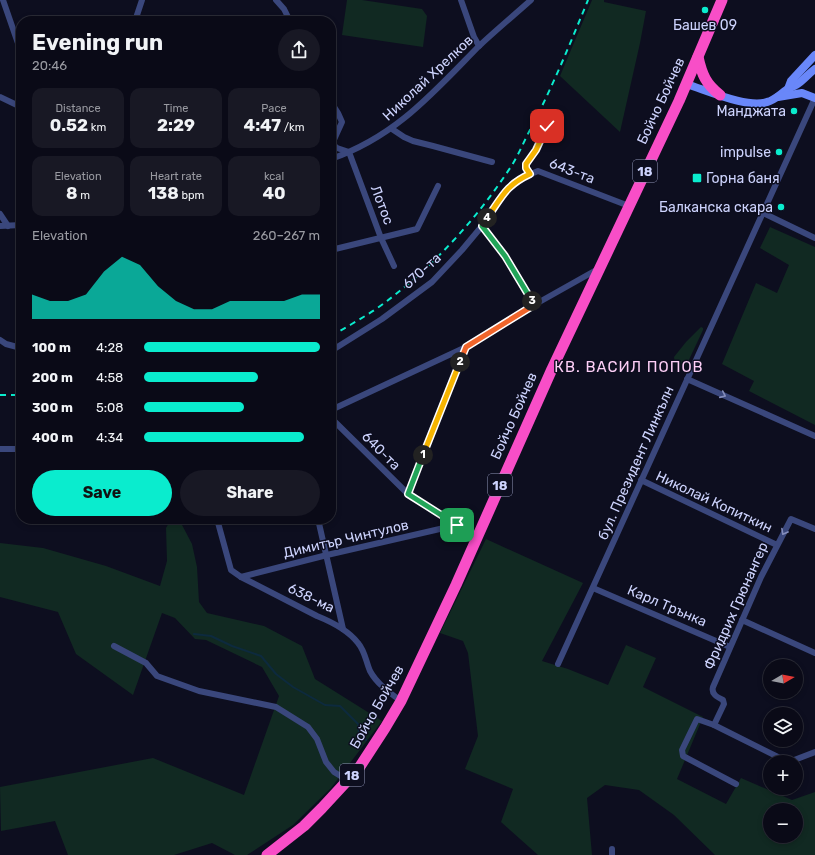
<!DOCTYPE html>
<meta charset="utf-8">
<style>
:root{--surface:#0a0a17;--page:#181824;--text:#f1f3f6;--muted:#999aa1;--line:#2a2b36;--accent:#0aecce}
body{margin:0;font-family:Rubik,sans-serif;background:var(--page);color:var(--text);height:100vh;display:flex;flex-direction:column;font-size:15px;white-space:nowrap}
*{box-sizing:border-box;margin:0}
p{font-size:13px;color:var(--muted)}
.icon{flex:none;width:22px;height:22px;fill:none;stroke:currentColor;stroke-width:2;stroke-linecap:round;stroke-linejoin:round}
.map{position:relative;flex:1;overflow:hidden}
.side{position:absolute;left:16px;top:16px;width:320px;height:508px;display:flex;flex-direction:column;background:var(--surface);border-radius:16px;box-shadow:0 2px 6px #0003,0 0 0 1px var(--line)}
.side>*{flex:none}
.needle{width:26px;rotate:80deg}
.tools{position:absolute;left:763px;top:659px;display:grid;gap:8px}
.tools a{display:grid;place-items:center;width:40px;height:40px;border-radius:50%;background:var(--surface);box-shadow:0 2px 6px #0003,0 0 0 1px var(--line);font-size:20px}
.pin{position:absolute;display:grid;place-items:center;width:34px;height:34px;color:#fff;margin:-17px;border-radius:8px;box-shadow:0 2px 6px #0006}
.km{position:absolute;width:20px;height:20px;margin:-10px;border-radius:50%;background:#222;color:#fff;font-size:11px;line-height:20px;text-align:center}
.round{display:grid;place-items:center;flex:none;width:42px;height:42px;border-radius:21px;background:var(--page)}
.head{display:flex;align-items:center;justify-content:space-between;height:68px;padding:0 16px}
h1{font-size:22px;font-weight:700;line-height:30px}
.figures{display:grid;grid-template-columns:repeat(3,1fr);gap:6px;height:68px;padding:4px 16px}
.figures div{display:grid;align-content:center;border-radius:10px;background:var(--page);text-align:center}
.figures b{font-size:17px;font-weight:700}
.figures small{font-size:11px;font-weight:400}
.figures p{font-size:11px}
.chart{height:112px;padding:8px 16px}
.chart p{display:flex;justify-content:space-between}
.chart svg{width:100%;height:72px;margin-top:4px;fill:var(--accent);opacity:.7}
.action{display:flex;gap:8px;margin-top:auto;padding:8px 16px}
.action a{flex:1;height:46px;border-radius:24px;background:var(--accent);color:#111;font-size:16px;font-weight:700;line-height:46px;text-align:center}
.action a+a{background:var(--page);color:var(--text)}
ul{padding:0 16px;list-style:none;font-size:13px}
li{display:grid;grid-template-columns:64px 48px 1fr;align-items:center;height:30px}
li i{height:10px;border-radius:5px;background:var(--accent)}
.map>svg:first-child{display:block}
.green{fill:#112922;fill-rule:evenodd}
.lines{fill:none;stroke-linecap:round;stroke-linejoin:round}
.stream{stroke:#0d2a3e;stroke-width:2}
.street{stroke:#3a477c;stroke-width:6}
.secondary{stroke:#6987f9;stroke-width:8}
.highway{stroke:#f84ec7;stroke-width:11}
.rail{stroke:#0aecce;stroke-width:2;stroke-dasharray:6 5;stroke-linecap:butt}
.oneway{stroke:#848dbc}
.split-1-casing{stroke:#fff;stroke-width:8}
.split-2-casing{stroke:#fff;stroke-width:8}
.split-3-casing{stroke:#fff;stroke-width:8}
.split-4-casing{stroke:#fff;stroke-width:8}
.split-5-casing{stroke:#fff;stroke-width:8}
.split-1{stroke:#22a559;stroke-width:5}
.split-2{stroke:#f5b400;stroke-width:5}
.split-3{stroke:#f0652b;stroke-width:5}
.split-4{stroke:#22a559;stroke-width:5}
.split-5{stroke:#f5b400;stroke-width:5}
.poi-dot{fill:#0aecce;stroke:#0d0e1f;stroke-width:1.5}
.labels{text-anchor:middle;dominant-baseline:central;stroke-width:3;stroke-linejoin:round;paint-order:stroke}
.shield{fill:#0d0e1f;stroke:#9398ba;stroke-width:1}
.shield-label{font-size:13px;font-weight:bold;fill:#cdd3fd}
.poi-label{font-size:14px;fill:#cdd3fd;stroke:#0d0e1f;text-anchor:end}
.street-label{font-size:14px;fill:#cdd3fd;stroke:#0d0e1f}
.neighbourhood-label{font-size:15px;letter-spacing:1px;fill:#fdcff7;stroke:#0d0e1f}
</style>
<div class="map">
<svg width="815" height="855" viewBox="0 0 815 855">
<rect width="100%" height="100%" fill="#0d0e1f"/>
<g class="green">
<polygon points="347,0 362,0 422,9 427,16 423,47 342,35"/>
<polygon points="592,0 604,0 604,2 646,11 640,43 620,132 560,76"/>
<polygon points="770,227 815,247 815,425 749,391 754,381 722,364 756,283 777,293 789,265 760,248"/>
<polygon points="701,327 703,328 703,330 687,364 683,368 679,367 675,364 674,357 686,342"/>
<polygon points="170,521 181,523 192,544 197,567 199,602 207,613 264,626 302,646 315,679 382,721 331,788 293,825 247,855 235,855 212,843 174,855 68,855 55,821 1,831 0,787 153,758 244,795 279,696 262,667 206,640 195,639 175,618 162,613 133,695 76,654 58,612 0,597 0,543 43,548 106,566 160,586 167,561 166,528"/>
<path d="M486,539L583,583L542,661L568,669L608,685L626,645L656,658L643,687L703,717L677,779L726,804L741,778L792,800L815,792V855H715L674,815L639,790L605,785L587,798L592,855H538L501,822L513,789L465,769L478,736L468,653L463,641L440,633ZM770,810H796V836H770Z"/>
</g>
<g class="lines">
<polyline class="stream" points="194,634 211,636 232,646 261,656 276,674 293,687 325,705 340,706 358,724 359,733 366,740"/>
<g class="street">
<polyline points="3,0 21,52"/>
<polyline points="276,0 284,9 290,21"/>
<polyline points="461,0 474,37 479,46"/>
<polyline points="135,21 142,0"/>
<polyline points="0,97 21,107"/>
<polyline points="331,102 338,113 342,122 332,144"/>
<polyline points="392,129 404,137 413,141 433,146 492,162"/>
<polyline points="331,143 337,148 349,152"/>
<polyline points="349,152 381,238 394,266"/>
<path d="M331,159C395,137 432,94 478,47C495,31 513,16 531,0"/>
<polyline points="530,175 526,168 526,164 536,150 547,126"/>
<polyline points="763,213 815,238"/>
<polyline points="0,214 8,226"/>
<polyline points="0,226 21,225"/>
<polyline points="482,226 505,256 534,305"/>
<polyline points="331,250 417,229 438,186"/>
<polyline points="0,340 6,344 21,348"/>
<polyline points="331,351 382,319 432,282 462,250 482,226 509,187 519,179 538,171 629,206"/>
<polyline points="687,379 815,436"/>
<polyline points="331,410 466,347 534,305 598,269"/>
<polyline points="331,418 408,494 457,525 478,536"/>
<polyline points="0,449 21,449"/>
<polyline points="641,480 777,545"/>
<polyline points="408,494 466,347"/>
<path d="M217,519L231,570L241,577L317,616C332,622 348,630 358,643C365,651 366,662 370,671C377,684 390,693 401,701"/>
<polyline points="318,519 343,629"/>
<polyline points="241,577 327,555 457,525"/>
<polyline points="593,588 730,647"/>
<polyline points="742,620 815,653"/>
<polyline points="114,646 146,663 157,676 199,691 276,707 308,727 317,739 326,762 334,772 347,780"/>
<polyline points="558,664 815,98"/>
<path d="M714,725L724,704L723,700C717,697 711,694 713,687L761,577L791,519L815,529"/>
<polyline points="789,762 815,752"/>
<polyline points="736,784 683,756 682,750 697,719 714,725 788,762"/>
<polyline points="612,849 612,855"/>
</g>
<g class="secondary">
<path d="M686,84C706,90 748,109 767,102C775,100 780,94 788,89C790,87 793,87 796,85C803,81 808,74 815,69"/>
<polyline points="788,89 791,81 815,55"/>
<polyline points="778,97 802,93 815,98"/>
</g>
<g class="highway">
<path d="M698,57C702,75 706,84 720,95"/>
<polyline points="267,855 304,826 322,808 359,768 385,728 401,701 456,585 552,369 679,101 722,0"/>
</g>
<g class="rail">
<path d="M331,336C350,325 370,314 387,301C436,264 479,216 512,165C519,154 524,141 530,130C552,88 570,44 588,0"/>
<polyline points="0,395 21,395"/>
</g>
</g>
<defs><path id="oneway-chevron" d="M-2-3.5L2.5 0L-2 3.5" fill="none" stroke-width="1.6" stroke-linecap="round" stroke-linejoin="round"/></defs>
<g class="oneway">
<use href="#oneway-chevron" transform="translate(723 395) rotate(24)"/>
<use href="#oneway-chevron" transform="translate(784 532) rotate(119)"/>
</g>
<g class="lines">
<g class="split-1-casing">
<polyline id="split-1" points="423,455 408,494 457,525"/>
</g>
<g class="split-2-casing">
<polyline id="split-2" points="423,455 460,362"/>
</g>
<g class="split-3-casing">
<polyline id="split-3" points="460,362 466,347 534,305 532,301"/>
</g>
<g class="split-4-casing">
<polyline id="split-4" points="487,218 482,226 505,256 532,301"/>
</g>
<g class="split-5-casing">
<path id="split-5" d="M487,218C502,197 506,185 530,174L526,168V164L536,150L547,126"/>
</g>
<use href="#split-1" class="split-1"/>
<use href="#split-2" class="split-2"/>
<use href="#split-3" class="split-3"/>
<use href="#split-4" class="split-4"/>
<use href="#split-5" class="split-5"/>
</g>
<g class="poi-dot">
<circle cx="705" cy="10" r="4"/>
<circle cx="794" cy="111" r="4"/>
<circle cx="779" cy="152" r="4"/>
<rect x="692" y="173" width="10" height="10" rx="2"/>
<circle cx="781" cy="207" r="4"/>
</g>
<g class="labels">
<g class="shield">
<rect x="633" y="160" width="24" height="22" rx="3"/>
<rect x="488" y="474" width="24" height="22" rx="3"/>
<rect x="340" y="764" width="24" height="22" rx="3"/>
</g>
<g class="shield-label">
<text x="645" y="171">18</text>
<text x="500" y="485">18</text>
<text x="352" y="775">18</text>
</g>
<g class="poi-label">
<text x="705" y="25" text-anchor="middle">Башев 09</text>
<text x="786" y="111">Манджата</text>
<text x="771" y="152">impulse</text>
<text x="706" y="178" text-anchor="start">Горна баня</text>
<text x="773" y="207">Балканска скара</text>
</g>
<g class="street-label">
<text transform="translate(428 78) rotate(-43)">Николай Хрелков</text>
<text transform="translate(661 101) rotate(-65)">Бойчо Бойчев</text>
<text transform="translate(572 171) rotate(21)">643-та</text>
<text transform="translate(382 205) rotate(69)">Лотос</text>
<text transform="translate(422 271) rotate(-42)">670-та</text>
<text transform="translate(514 416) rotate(-66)">Бойчо Бойчев</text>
<text transform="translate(381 451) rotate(45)">640-та</text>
<text transform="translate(636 463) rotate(-66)">бул. Президент Линкълн</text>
<text transform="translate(714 502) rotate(25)">Николай Копиткин</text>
<text transform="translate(346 539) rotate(-13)">Димитър Чинтулов</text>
<text transform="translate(311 598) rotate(26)">638-ма</text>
<text transform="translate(667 606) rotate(23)">Карл Трънка</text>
<text transform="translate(736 606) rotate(-66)">Фридрих Грюнангер</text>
<text transform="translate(377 707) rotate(-60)">Бойчо Бойчев</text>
</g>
<g class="neighbourhood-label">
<text x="629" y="367">КВ. ВАСИЛ ПОПОВ</text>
</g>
</g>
</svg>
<div class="tools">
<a><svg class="needle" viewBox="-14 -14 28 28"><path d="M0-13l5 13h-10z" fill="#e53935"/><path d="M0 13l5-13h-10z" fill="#999aa1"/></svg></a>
<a><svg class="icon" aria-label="layers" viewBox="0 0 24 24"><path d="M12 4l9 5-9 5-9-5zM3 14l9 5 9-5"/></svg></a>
<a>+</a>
<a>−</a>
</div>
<div class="pin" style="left:457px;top:525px;background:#1e9e55"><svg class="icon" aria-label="arrive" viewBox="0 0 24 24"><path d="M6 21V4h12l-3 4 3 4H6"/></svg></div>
<div class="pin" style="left:547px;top:126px;background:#d93025"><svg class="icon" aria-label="check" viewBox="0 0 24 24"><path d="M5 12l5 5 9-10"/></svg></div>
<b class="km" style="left:423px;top:455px">1</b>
<b class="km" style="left:460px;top:362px">2</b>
<b class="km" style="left:532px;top:301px">3</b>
<b class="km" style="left:487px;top:218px">4</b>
<section class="side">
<div class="head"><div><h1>Evening run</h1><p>20:46</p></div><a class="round"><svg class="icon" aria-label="share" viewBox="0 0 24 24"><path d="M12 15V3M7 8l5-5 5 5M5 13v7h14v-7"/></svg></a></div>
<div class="figures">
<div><p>Distance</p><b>0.52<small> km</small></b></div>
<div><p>Time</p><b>2:29</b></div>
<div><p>Pace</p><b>4:47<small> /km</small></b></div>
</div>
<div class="figures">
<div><p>Elevation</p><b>8<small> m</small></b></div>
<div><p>Heart rate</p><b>138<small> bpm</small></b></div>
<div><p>kcal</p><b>40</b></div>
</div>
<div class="chart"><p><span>Elevation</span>260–267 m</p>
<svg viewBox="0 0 160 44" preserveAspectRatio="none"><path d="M0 44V29L10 33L20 33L30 29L40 15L50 6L60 11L70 24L80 33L90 38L100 38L110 33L120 33L130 33L140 33L150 29L160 29V44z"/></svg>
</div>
<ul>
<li><b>100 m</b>4:28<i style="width:100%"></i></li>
<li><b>200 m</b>4:58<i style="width:65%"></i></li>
<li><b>300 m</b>5:08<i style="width:57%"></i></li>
<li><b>400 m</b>4:34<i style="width:91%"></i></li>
</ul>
<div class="action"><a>Save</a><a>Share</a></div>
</section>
</div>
